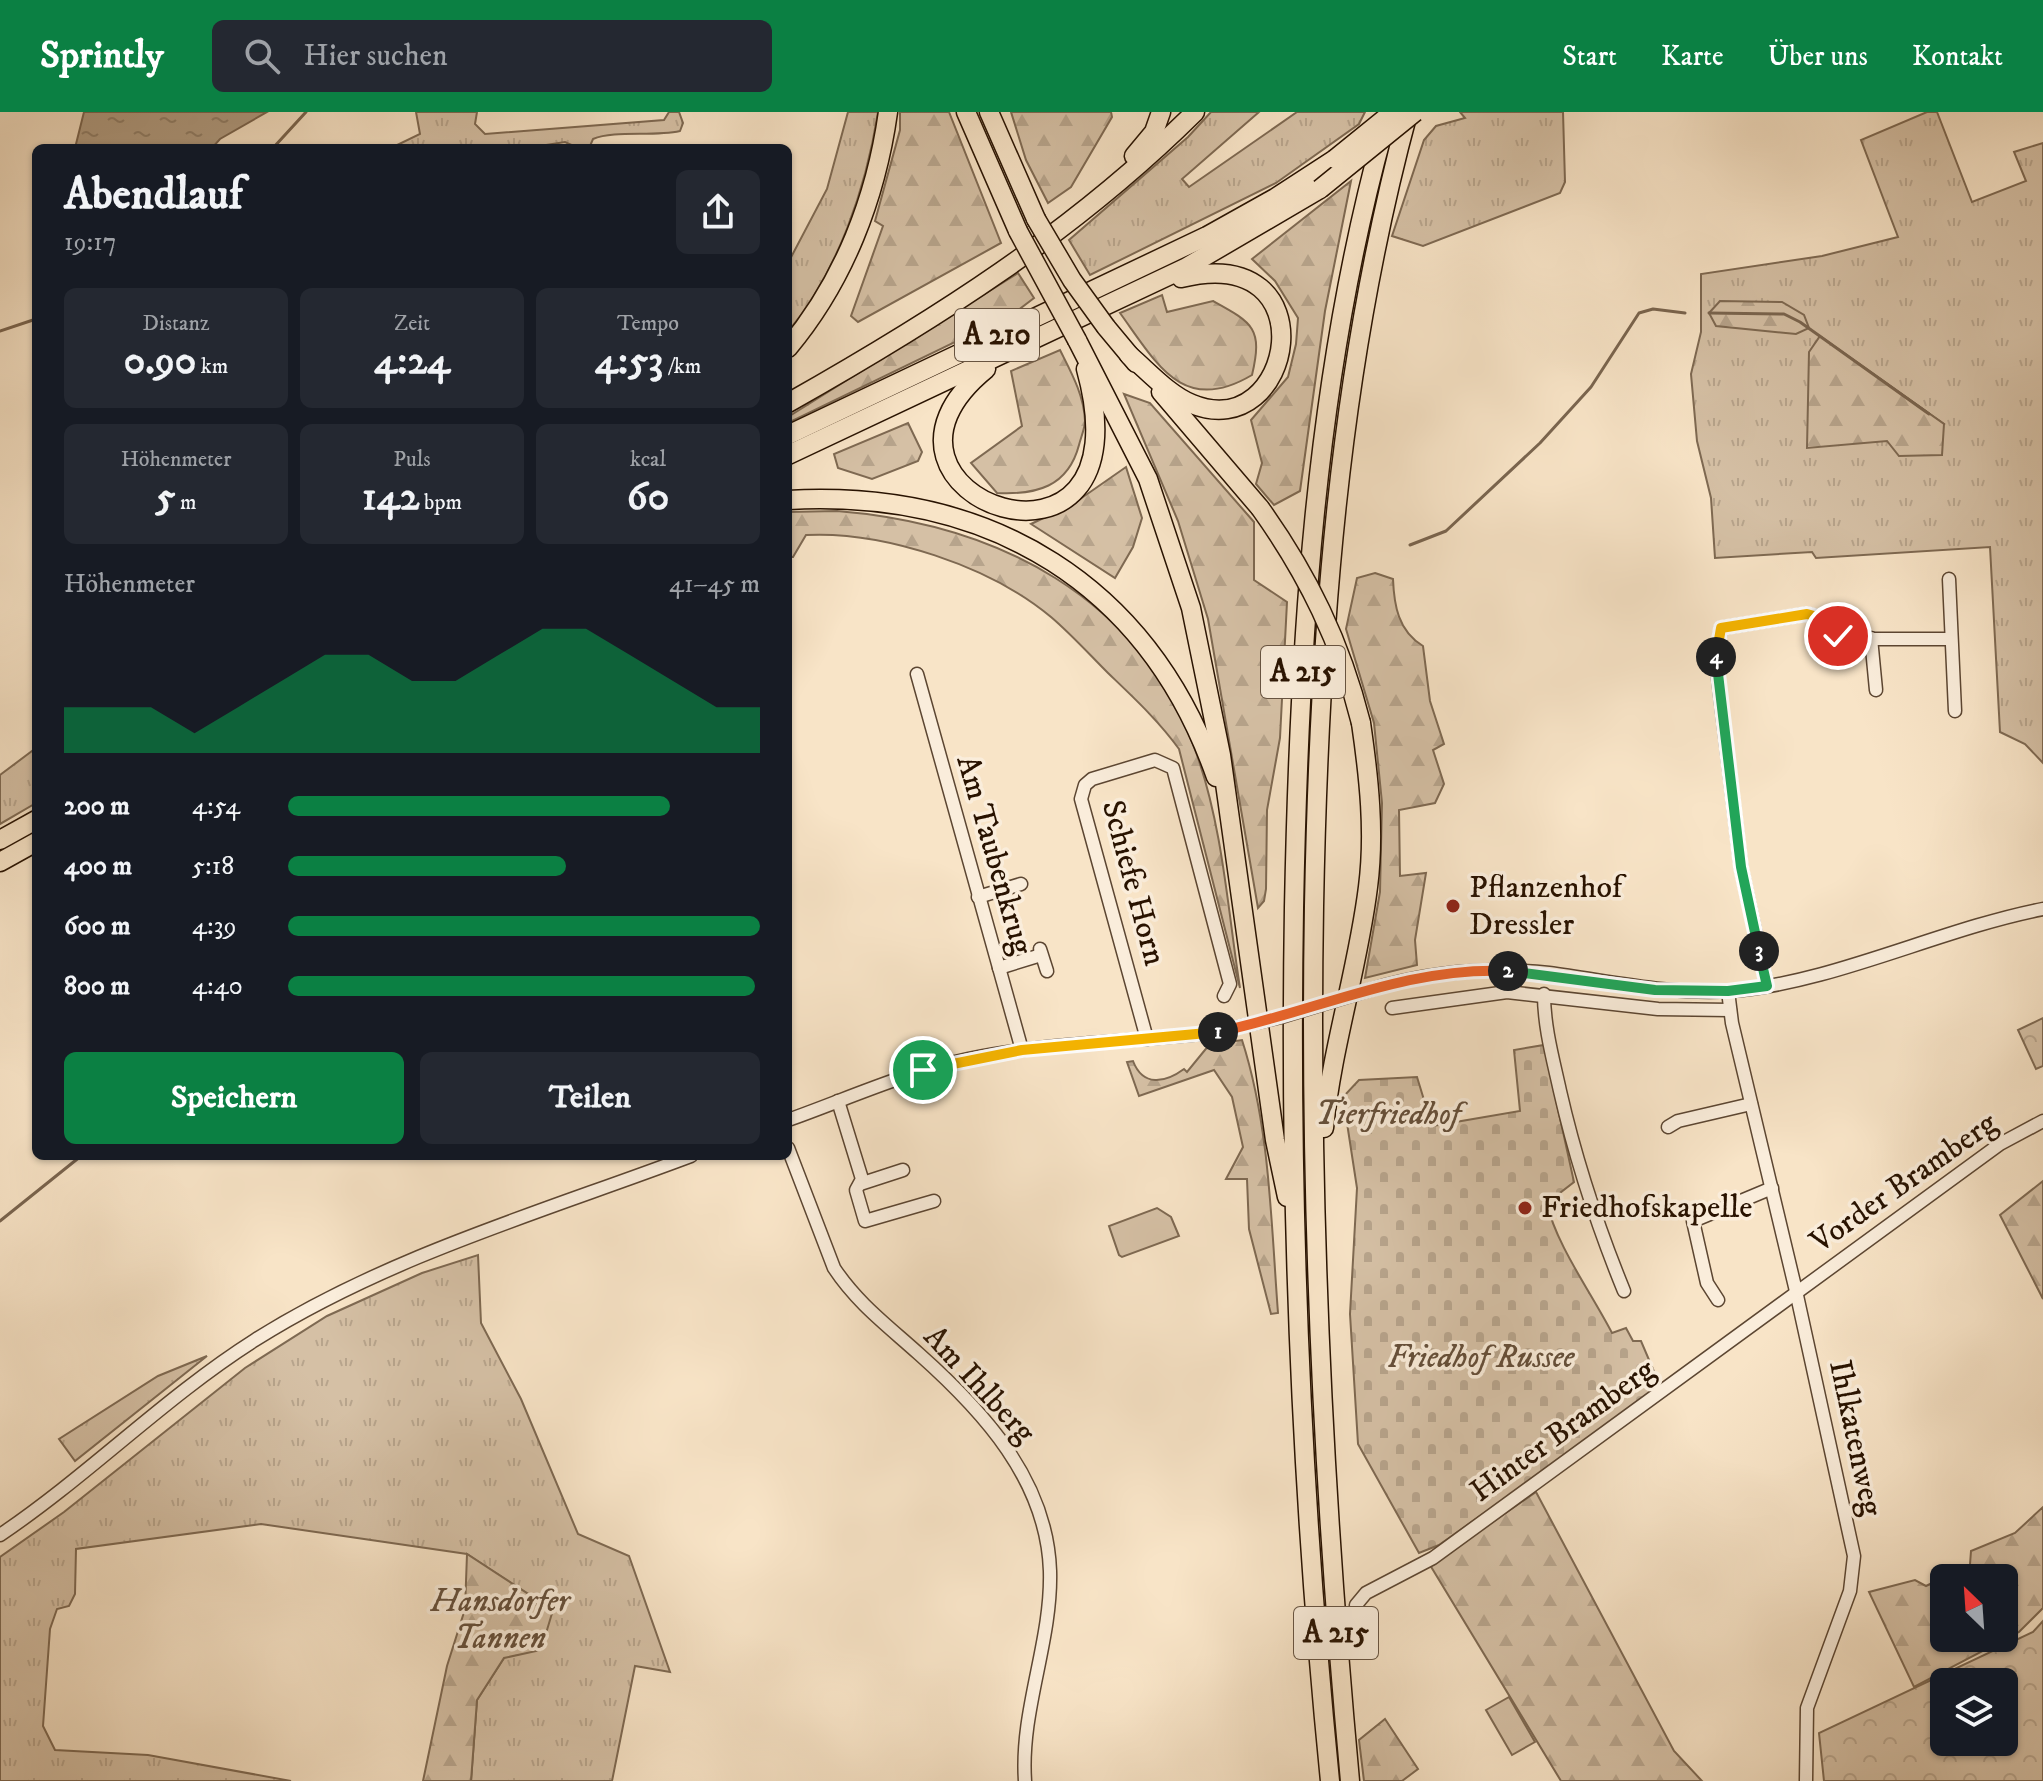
<!DOCTYPE html>
<html lang="de">
<meta charset="utf-8">
<style>
:root{--surface:#171b24;--page:#242831;--text:#f1f3f6;--muted:#9ea1a6;--accent:#0b8043}
body{margin:0;font-family:"IM FELL DW Pica",serif;background:var(--page);color:var(--text);height:100vh;display:flex;flex-direction:column;font-size:30px;white-space:nowrap}
*{box-sizing:border-box;margin:0}
p{font-size:26px;color:var(--muted)}
.icon{flex:none;width:44px;height:44px;fill:none;stroke:currentColor;stroke-width:2;stroke-linecap:round;stroke-linejoin:round}
.map{position:relative;flex:1;overflow:hidden}
.side{position:absolute;left:32px;top:32px;width:760px;height:1016px;display:flex;flex-direction:column;background:var(--surface);border-radius:12px;box-shadow:0 2px 6px #0004}
.side>*{flex:none}
.needle{width:52px;rotate:335deg}
.buttons{position:absolute;left:1930px;top:1452px;display:grid;gap:16px}
.buttons a{display:grid;place-items:center;width:88px;height:88px;border-radius:12px;background:var(--surface);box-shadow:0 2px 6px #0004;font-size:40px}
.pin{position:absolute;display:grid;place-items:center;width:68px;height:68px;color:#fff;margin:-34px;border:4px solid #fff;border-radius:50%;box-shadow:0 2px 8px #0007}
.km{position:absolute;width:40px;height:40px;margin:-20px;border-radius:50%;background:#222;color:#fff;font-size:22px;line-height:40px;text-align:center}
.round{display:grid;place-items:center;flex:none;width:84px;height:84px;border-radius:12px;background:var(--page)}
.head{display:flex;align-items:center;justify-content:space-between;height:136px;padding:0 32px}
h1{font-size:44px;font-weight:700;line-height:60px}
.figures{display:grid;grid-template-columns:repeat(3,1fr);gap:12px;height:136px;padding:8px 32px}
.figures div{display:grid;align-content:center;border-radius:12px;background:var(--page);text-align:center}
.figures b{font-size:40px;font-weight:700}
.figures small{font-size:22px;font-weight:400}
.figures p{font-size:22px}
.chart{height:224px;padding:16px 32px}
.chart p{display:flex;justify-content:space-between}
.chart svg{width:100%;height:144px;margin-top:8px;fill:var(--accent);opacity:.7}
.action{display:flex;gap:16px;margin-top:auto;padding:16px 32px}
.action a{flex:1;height:92px;border-radius:12px;background:var(--accent);color:#fff;font-size:32px;font-weight:700;line-height:92px;text-align:center}
.action a+a{background:var(--page);color:var(--text)}
ul{padding:0 32px;list-style:none;font-size:26px}
li{display:grid;grid-template-columns:128px 96px 1fr;align-items:center;height:60px}
li i{height:20px;border-radius:10px;background:var(--accent)}
header{display:flex;align-items:center;gap:48px;box-sizing:border-box;height:112px;padding:0 40px;background:var(--accent);color:#fff}
header strong{font-size:38px}
nav{display:flex;gap:44px;margin-inline-start:auto;font-size:28px}
.search{width:560px;height:72px;background:var(--page);display:flex;align-items:center;gap:20px;box-sizing:border-box;padding:0 28px;border-radius:12px;color:var(--muted);font-size:30px}
.map>svg:first-child{display:block}
.grass{fill:url(#grass-tufts);stroke:#7e6952;stroke-width:2;fill-rule:evenodd}
.forest{fill:url(#forest-firs);stroke:#7e6952;stroke-width:2}
.cemetery{fill:url(#cemetery-stones);stroke:#7e6952;stroke-width:2}
.park{fill:url(#park-crowns);stroke:#7e6952;stroke-width:2;fill-rule:evenodd}
.garden{fill:#d5c0a5;stroke:#7e6952;stroke-width:2}
.water{fill:url(#water-ripples);stroke:#7a654f;stroke-width:2}
.lines{fill:none;stroke-linecap:round;stroke-linejoin:round}
.stream{stroke:#7a654f;stroke-width:3}
.minor-casing{stroke:#5c4632;stroke-width:15}
.highway-casing{stroke:#281200;stroke-width:21}
.minor{stroke:#faeddb;stroke-width:12}
.highway{stroke:#f8e4c7;stroke-width:18}
.minor-bridge-casing{stroke:#5c4632;stroke-width:15;stroke-linecap:butt}
.highway-bridge-casing{stroke:#281200;stroke-width:21;stroke-linecap:butt}
.minor-bridge{stroke:#faeddb;stroke-width:12}
.highway-bridge{stroke:#f8e4c7;stroke-width:18}
.split-1-casing{stroke:#fff;stroke-width:16}
.split-2-casing{stroke:#fff;stroke-width:16}
.split-3-casing{stroke:#fff;stroke-width:16}
.split-4-casing{stroke:#fff;stroke-width:16}
.split-5-casing{stroke:#fff;stroke-width:16}
.split-1{stroke:#f5b400;stroke-width:10}
.split-2{stroke:#f0652b;stroke-width:10}
.split-3{stroke:#22a559;stroke-width:10}
.split-4{stroke:#22a559;stroke-width:10}
.split-5{stroke:#f5b400;stroke-width:10}
.poi-dot{fill:#8f2418;stroke:#faeddb;stroke-width:3}
.labels{text-anchor:middle;dominant-baseline:central;stroke-width:7;stroke-linejoin:round;paint-order:stroke}
.shield{fill:#faeddb;stroke:#675442;stroke-width:2}
.shield-label{font-size:30px;font-weight:bold;fill:#281200}
.street-label{font-size:32px;fill:#281200;stroke:#faeddb}
.poi-label{font-size:32px;fill:#281200;stroke:#faeddb;text-anchor:start}
.park-label{font-size:32px;font-style:italic;fill:#654f3a;stroke:#faeddb}
</style>
<header>
<strong>Sprintly</strong>
<div class="search"><svg class="icon" aria-label="search" viewBox="0 0 24 24"><circle cx="10" cy="10" r="6"/><path d="M15 15l6 6"/></svg>Hier suchen</div>
<nav><a>Start</a><a>Karte</a><a>Über uns</a><a>Kontakt</a></nav>
</header>
<div class="map">
<svg width="2043" height="1669" viewBox="0 0 2043 1669">
<defs>
<pattern id="grass-tufts" width="24" height="20" patternUnits="userSpaceOnUse" patternTransform="scale(2)"><rect width="24" height="20" fill="#d5c0a5"/><path d="M3 7l-1-3M5 7V3M7 7l1-3M15 17l-1-3M17 17v-4M19 17l1-3" fill="none" stroke="#b7a48c"/></pattern>
<pattern id="forest-firs" width="22" height="20" patternUnits="userSpaceOnUse" patternTransform="scale(2)"><rect width="22" height="20" fill="#d5c0a5"/><path d="M5 1l3.5 6h-7zM16 11l3.5 6h-7z" fill="#b7a48c"/></pattern>
<pattern id="cemetery-stones" width="16" height="16" patternUnits="userSpaceOnUse" patternTransform="scale(2)"><rect width="16" height="16" fill="#d5c0a5"/><path d="M2 7V4a2 2 0 0 1 4 0v3zM10 15v-3a2 2 0 0 1 4 0v3z" fill="#b7a48c"/></pattern>
<pattern id="park-crowns" width="20" height="18" patternUnits="userSpaceOnUse" patternTransform="scale(2)"><rect width="20" height="18" fill="#d5c0a5"/><path d="M2 6a3 3 0 1 1 6 0M12 15a3 3 0 1 1 6 0" fill="none" stroke="#b7a48c"/></pattern>
<pattern id="water-ripples" width="26" height="14" patternUnits="userSpaceOnUse" patternTransform="scale(2)"><rect width="26" height="14" fill="#b19d83"/><path d="M2 4q2-2 4 0t4 0M15 11q2-2 4 0t4 0" fill="none" stroke="#907f69"/></pattern>
</defs>
<rect width="100%" height="100%" fill="#f8e4c7"/>
<filter id="stains"><feTurbulence type="fractalNoise" baseFrequency=".0025" numOctaves="4"/><feColorMatrix values="0 0 0 0 .2 0 0 0 0 .09 0 0 0 0 .02 0 0 0 .5 -.17"/></filter>
<radialGradient id="worn" r=".72"><stop offset=".6" stop-color="#630" stop-opacity="0"/><stop offset="1" stop-color="#630" stop-opacity=".3"/></radialGradient>
<g class="grass">
<path d="M416,0H477L475,12L485,22L664,8L669,0H679L683,11L680,19C653,25 615,18 593,27L590,34L576,35L565,30L527,36H391L420,22Z"/>
<path d="M848,0H878C866,77 838,159 788,220V151L827,77Z"/>
<polygon points="1211,0 1259,0 1182,67 1189,75 1297,0 1365,0 1359,12 1276,71 1090,163 1069,128 1188,25"/>
<polygon points="1460,0 1563,0 1565,70 1560,81 1423,134 1392,124 1424,28 1436,14 1465,6"/>
<path d="M1927,0H1937L1972,90L2026,69L2014,40L2043,31V651L2025,632L2000,620L1990,435L1816,446L1812,440L1715,446L1711,386L1697,329L1691,262L1701,220V162L1822,144L1898,125L1861,28ZM1819,224L1944,312L1899,343Z"/>
<polygon points="36,636 36,691 0,712 0,663"/>
<polygon points="478,1143 481,1211 521,1287 578,1422 629,1444 670,1560 635,1554 612,1669 471,1669 477,1588 504,1546 553,1499 467,1442 261,1412 76,1437 75,1482 69,1494 57,1497 50,1517 43,1614 55,1638 148,1643 291,1669 0,1669 0,1445 64,1400 245,1256 327,1204 422,1161"/>
<polygon points="207,1244 75,1349 59,1327 158,1264"/>
</g>
<g class="forest">
<polygon points="900,0 949,0 1001,131 858,210 851,204 883,114 875,109 900,18"/>
<polygon points="1011,0 1111,0 1112,5 1071,75 1048,91 1026,48"/>
<polygon points="1351,69 1325,199 1300,379 1274,393 1256,372 1262,351 1251,308 1288,265 1296,232 1298,206 1275,169 1252,147"/>
<polygon points="1018,161 1034,186 1013,202 788,311 788,305"/>
<path d="M1162,183L1167,200L1213,189C1253,211 1263,216 1252,263C1183,304 1157,252 1120,201Z"/>
<polygon points="1720,189 1782,190 1804,203 1809,216 1796,222 1716,214 1709,201"/>
<polygon points="1820,224 1944,312 1942,343 1899,344 1887,329 1807,336 1809,240"/>
<path d="M1060,238C1071,260 1084,283 1085,309C1085,316 1081,325 1079,333C1068,375 1036,383 997,381L971,351L1022,314L1011,259Z"/>
<polygon points="1124,282 1150,291 1254,410 1254,468 1287,490 1280,626 1267,698 1266,777 1264,789 1258,796 1208,507 1178,409"/>
<polygon points="908,311 922,340 918,349 872,367 838,356 834,342"/>
<polygon points="1126,355 1142,406 1133,435 1115,466 1031,412 1073,392"/>
<path d="M837,399C997,412 1140,484 1197,643C1223,717 1228,800 1240,876L1179,637C1158,608 1133,585 1108,561C1089,542 1071,522 1051,505C990,454 884,419 806,423L793,445H788V400Z"/>
<path d="M1375,461L1393,467C1394,493 1398,519 1423,534L1430,589L1444,632L1433,638L1444,672L1435,691L1399,698L1400,764L1426,761L1415,828L1417,853L1365,866L1380,780L1382,691L1374,611L1346,517L1357,466Z"/>
<path d="M1242,928C1270,1015 1271,1110 1278,1201L1271,1202L1249,1117L1247,1067H1226L1243,1035L1232,985L1214,958L1139,984L1127,950L1133,949C1143,975 1165,971 1184,957L1187,960L1209,933Z"/>
<polygon points="2043,1069 2043,1187 2000,1103"/>
<polygon points="1536,1380 1674,1639 1702,1669 1561,1669 1430,1453"/>
<polygon points="2043,1395 2043,1496 2019,1520 1914,1575 1869,1480 1915,1468 1926,1474 1932,1471 1944,1487 1944,1526 2004,1526 2004,1466 1969,1466 1971,1439 2015,1421"/>
<polygon points="467,1442 553,1498 541,1538 504,1546 477,1588 471,1669 423,1669 447,1554 465,1497"/>
<polygon points="1385,1607 1418,1657 1402,1669 1364,1669 1359,1628"/>
</g>
<path class="cemetery" d="M1544,933L1574,1070L1547,1091C1555,1131 1592,1182 1612,1221L1626,1216L1633,1229H1641L1661,1276L1439,1433L1419,1441L1358,1332L1350,1202L1357,1076L1343,985L1359,968L1417,965L1432,1014L1520,999L1514,938Z"/>
<g class="park">
<polygon points="2043,906 2043,954 2036,957 2018,918"/>
<path d="M2043,1509V1669H1824L1819,1621L2033,1520ZM1944,1570H2004V1630H1944Z"/>
</g>
<g class="garden">
<polygon points="1157,1096 1171,1105 1179,1124 1122,1145 1119,1143 1109,1114"/>
<polygon points="1509,1585 1535,1630 1512,1643 1486,1598"/>
</g>
<polygon class="water" points="84,0 267,0 220,27 212,36 75,36"/>
<g class="lines">
<g class="stream">
<polyline points="273,36 306,0"/>
<polyline points="1709,201 1784,202 1800,210 1929,302"/>
<polyline points="0,219 36,207"/>
<polyline points="1410,433 1446,419 1540,331 1591,275 1639,201 1653,197 1685,201"/>
<polyline points="0,1109 81,1044"/>
</g>
<g class="minor-casing">
<g id="minor">
<polyline points="1949,467 1955,599"/>
<polyline points="1871,526 1876,578"/>
<polyline points="917,562 1022,938"/>
<polyline points="978,785 1021,772"/>
<polyline points="1040,837 1047,859"/>
<polyline points="999,856 1041,843"/>
<path d="M1386,873C1439,859 1494,855 1549,861C1610,869 1669,883 1731,879C1833,871 1940,817 2043,797"/>
<polyline points="1767,874 1741,755 1716,549 1721,516 1807,502 1821,506 1844,527 1951,527"/>
<polyline points="1728,879 1732,911 1796,1179 1854,1444 1850,1479 1807,1596 1806,1669"/>
<path d="M1544,882C1544,915 1553,947 1560,979C1576,1049 1597,1113 1624,1179"/>
<polyline points="1392,896 1507,880 1658,897 1730,898"/>
<polyline points="1147,927 1081,687 1085,673 1092,667 1155,648 1173,656 1230,872 1224,884"/>
<polyline points="838,989 862,1067 856,1078 865,1109 934,1089"/>
<path d="M788,1008C847,987 906,960 968,947C1049,930 1135,930 1217,920"/>
<polyline points="1668,1015 1678,1009 1751,992"/>
<path d="M788,1036L834,1156C857,1191 888,1214 919,1242C983,1299 1047,1368 1050,1459C1052,1530 1020,1598 1025,1669"/>
<polyline points="860,1072 903,1058"/>
<polyline points="1718,1188 1707,1171 1693,1109 1772,1076"/>
<path d="M0,1423C89,1363 165,1285 255,1228C388,1144 545,1099 691,1044"/>
<polyline points="1356,1493 1366,1481 1433,1446 2000,1032 2043,1009"/>
</g>
</g>
<g class="highway-casing">
<g id="highway">
<polyline points="966,0 1018,119"/>
<polyline points="989,0 1036,107"/>
<polyline points="1134,44 1154,20 1161,0"/>
<polyline points="1106,215 1136,251"/>
<polyline points="1077,228 1148,367 1191,496 1221,643 1275,1028 1287,1085"/>
<path d="M788,236C844,169 876,86 888,0"/>
<path d="M1129,243C1148,259 1169,283 1192,292C1294,334 1331,129 1181,166"/>
<path d="M986,257C830,384 1153,499 1086,257"/>
<polyline points="1161,280 1260,396"/>
<path d="M788,291C935,208 1074,120 1195,0"/>
<polyline points="788,323 1207,124 1275,86 1335,47"/>
<polyline points="788,343 1185,156 1320,77"/>
<path d="M788,388C991,377 1148,472 1216,665"/>
<polyline points="0,728 36,708"/>
<polyline points="0,750 36,730"/>
<path d="M1324,1016C1332,934 1358,857 1368,775C1375,721 1369,666 1361,611"/>
<path d="M1330,1669C1301,1379 1289,1087 1294,796C1299,537 1314,271 1383,20"/>
<path d="M1350,1669C1323,1378 1309,1086 1314,794C1319,527 1338,260 1408,1"/>
</g>
</g>
<use href="#minor" class="minor"/>
<use href="#highway" class="highway"/>
<g class="minor-bridge-casing">
<polyline id="minor-bridge" points="1217,920 1281,905 1386,873"/>
</g>
<g class="highway-bridge-casing">
<g id="highway-bridge">
<polyline points="1335,47 1393,0"/>
<polyline points="1320,77 1415,0"/>
<polyline points="1036,107 1072,168 1106,215"/>
<polyline points="1018,119 1077,228"/>
<path d="M1260,396C1308,463 1341,531 1361,611"/>
</g>
</g>
<use href="#minor-bridge" class="minor-bridge"/>
<use href="#highway-bridge" class="highway-bridge"/>
</g>
<g class="lines">
<g class="split-1-casing">
<polyline id="split-1" points="923,958 1022,938 1218,920"/>
</g>
<g class="split-2-casing">
<path id="split-2" d="M1218,920C1314,900 1407,854 1508,859"/>
</g>
<g class="split-3-casing">
<polyline id="split-3" points="1508,859 1655,878 1728,879 1767,874 1759,839"/>
</g>
<g class="split-4-casing">
<polyline id="split-4" points="1716,545 1741,755 1759,839"/>
</g>
<g class="split-5-casing">
<polyline id="split-5" points="1716,545 1721,516 1807,502 1821,506 1838,524"/>
</g>
<use href="#split-1" class="split-1"/>
<use href="#split-2" class="split-2"/>
<use href="#split-3" class="split-3"/>
<use href="#split-4" class="split-4"/>
<use href="#split-5" class="split-5"/>
</g>
<g class="poi-dot">
<circle cx="1453" cy="794" r="8"/>
<circle cx="1525" cy="1096" r="8"/>
</g>
<g class="labels">
<g class="shield">
<rect x="955" y="197" width="84" height="52" rx="6"/>
<rect x="1261" y="534" width="84" height="52" rx="6"/>
<rect x="1294" y="1495" width="84" height="52" rx="6"/>
</g>
<g class="shield-label">
<text x="997" y="223">A 210</text>
<text x="1303" y="560">A 215</text>
<text x="1336" y="1521">A 215</text>
</g>
<g class="street-label">
<text transform="translate(994 743) rotate(74)">Am Taubenkrug</text>
<text transform="translate(1133 771) rotate(75)">Schiefe Horn</text>
<text transform="translate(1904 1071) rotate(-35)">Vorder Bramberg</text>
<text transform="translate(979 1273) rotate(47)">Am Ihlberg</text>
<text transform="translate(1563 1319) rotate(-36)">Hinter Bramberg</text>
<text transform="translate(1855 1326) rotate(78)">Ihlkatenweg</text>
</g>
<g class="poi-label">
<text x="1469" y="776">Pflanzenhof<tspan x="1469" dy="37">Dressler</tspan></text>
<text x="1541" y="1096">Friedhofskapelle</text>
</g>
<g class="park-label">
<text x="1388" y="1003">Tierfriedhof</text>
<text x="1481" y="1246">Friedhof Russee</text>
<text x="500" y="1490">Hansdorfer<tspan x="500" dy="37">Tannen</tspan></text>
</g>
</g>
<rect width="100%" height="100%" filter="url(#stains)"/>
<rect width="100%" height="100%" fill="url(#worn)"/>
</svg>
<div class="buttons">
<a><svg class="needle" viewBox="-14 -14 28 28"><path d="M0-13l5 13h-10z" fill="#e53935"/><path d="M0 13l5-13h-10z" fill="#9ea1a6"/></svg></a>
<a><svg class="icon" aria-label="layers" viewBox="0 0 24 24"><path d="M12 4l9 5-9 5-9-5zM3 14l9 5 9-5"/></svg></a>
</div>
<div class="pin" style="left:923px;top:958px;background:#1e9e55"><svg class="icon" aria-label="arrive" viewBox="0 0 24 24"><path d="M6 21V4h12l-3 4 3 4H6"/></svg></div>
<div class="pin" style="left:1838px;top:524px;background:#d93025"><svg class="icon" aria-label="check" viewBox="0 0 24 24"><path d="M5 12l5 5 9-10"/></svg></div>
<b class="km" style="left:1218px;top:920px">1</b>
<b class="km" style="left:1508px;top:859px">2</b>
<b class="km" style="left:1759px;top:839px">3</b>
<b class="km" style="left:1716px;top:545px">4</b>
<section class="side">
<div class="head"><div><h1>Abendlauf</h1><p>19:17</p></div><a class="round"><svg class="icon" aria-label="share" viewBox="0 0 24 24"><path d="M12 15V3M7 8l5-5 5 5M5 13v7h14v-7"/></svg></a></div>
<div class="figures">
<div><p>Distanz</p><b>0.90<small> km</small></b></div>
<div><p>Zeit</p><b>4:24</b></div>
<div><p>Tempo</p><b>4:53<small> /km</small></b></div>
</div>
<div class="figures">
<div><p>Höhenmeter</p><b>5<small> m</small></b></div>
<div><p>Puls</p><b>142<small> bpm</small></b></div>
<div><p>kcal</p><b>60</b></div>
</div>
<div class="chart"><p><span>Höhenmeter</span>41–45 m</p>
<svg viewBox="0 0 160 44" preserveAspectRatio="none"><path d="M0 44V30L10 30L20 30L30 38L40 30L50 22L60 14L70 14L80 22L90 22L100 14L110 6L120 6L130 14L140 22L150 30L160 30V44z"/></svg>
</div>
<ul>
<li><b>200 m</b>4:54<i style="width:81%"></i></li>
<li><b>400 m</b>5:18<i style="width:59%"></i></li>
<li><b>600 m</b>4:39<i style="width:100%"></i></li>
<li><b>800 m</b>4:40<i style="width:99%"></i></li>
</ul>
<div class="action"><a>Speichern</a><a>Teilen</a></div>
</section>
</div>
